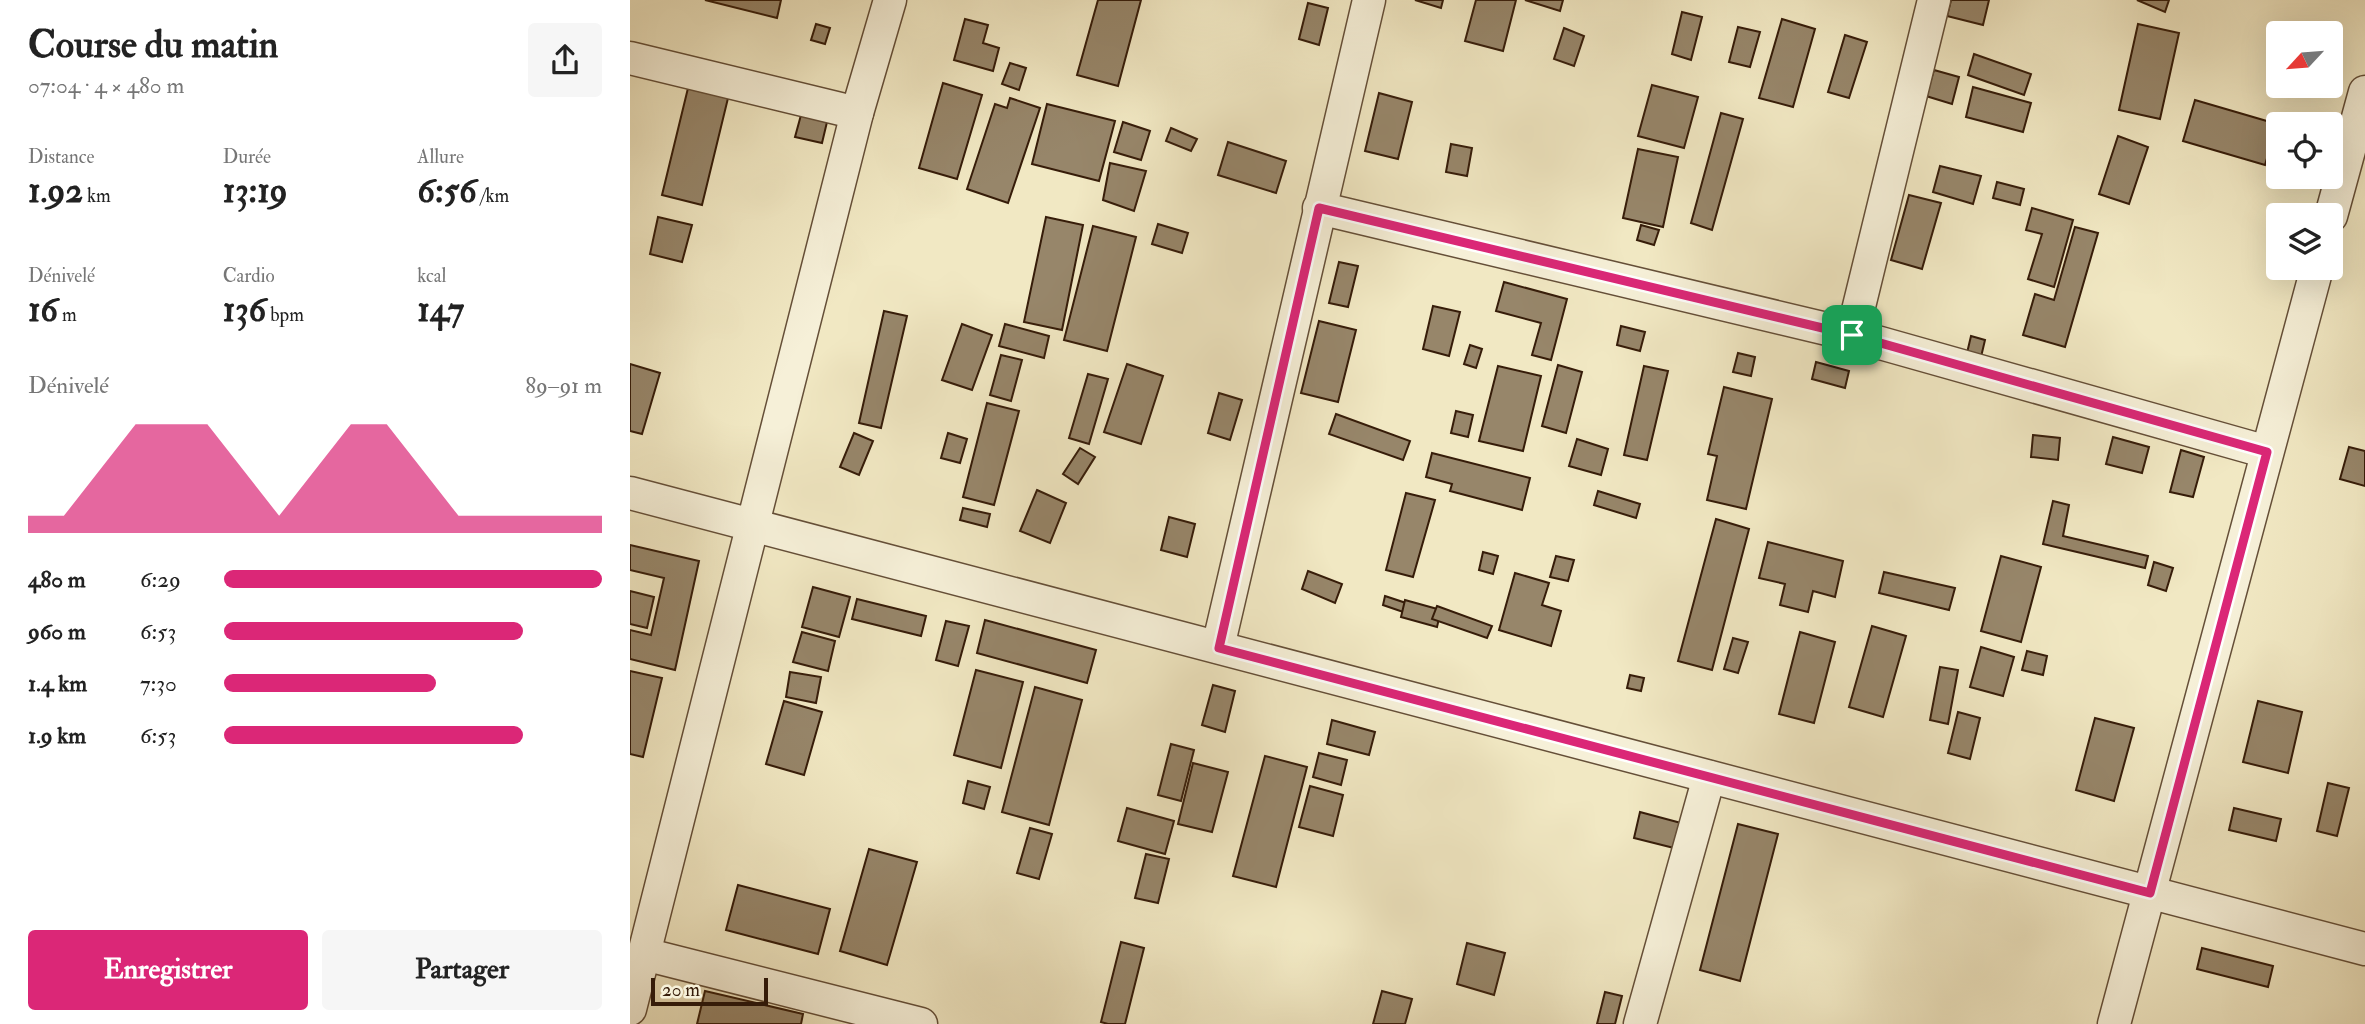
<!DOCTYPE html>
<html lang="fr">
<meta charset="utf-8">
<style>
:root{--surface:#fff;--page:#f6f6f6;--text:#222;--muted:#767676;--accent:#db2777}
body{margin:0;font-family:"IM FELL Double Pica",serif;background:var(--page);color:var(--text);height:100vh;display:flex;flex-direction:column;font-size:26px;white-space:nowrap}
*{box-sizing:border-box;margin:0}
p{font-size:23px;color:var(--muted)}
.icon{flex:none;width:38px;height:38px;fill:none;stroke:currentColor;stroke-width:2;stroke-linecap:round;stroke-linejoin:round}
.map{position:relative;flex:1;overflow:hidden}
.drawer{display:flex;flex-direction:column;background:var(--surface);width:630px}
.drawer>*{flex:none}
.needle{width:46px;rotate:244deg}
.buttons{position:absolute;left:1636px;top:21px;display:grid;gap:14px}
.buttons a{display:grid;place-items:center;width:77px;height:77px;border-radius:7px;background:var(--surface);box-shadow:0 7px 28px #0002;font-size:35px}
.scale{position:absolute;left:21px;bottom:18px;width:117px;box-sizing:border-box;padding-left:7px;border:4px solid #361c09;border-top:0;font-size:19px;line-height:24px;white-space:nowrap;color:#361c09;-webkit-text-stroke:5px #f6f0d8;paint-order:stroke}
.pin{position:absolute;display:grid;place-items:center;width:60px;height:60px;color:#fff;margin:-30px;border-radius:14px;box-shadow:0 4px 10px #0006}
.round{display:grid;place-items:center;flex:none;width:74px;height:74px;border-radius:7px;background:var(--page)}
.summary{display:flex;align-items:center;justify-content:space-between;height:119px;padding:0 28px}
h1{font-size:38px;font-weight:800;line-height:52px}
.stats{display:grid;grid-template-columns:repeat(3,1fr);gap:10px;height:119px;padding:7px 28px}
.stats div{display:grid;align-content:center}
.stats b{font-size:35px;font-weight:800}
.stats small{font-size:19px;font-weight:400}
.stats p{font-size:19px}
.chart{height:196px;padding:14px 28px}
.chart p{display:flex;justify-content:space-between}
.chart svg{width:100%;height:126px;margin-top:7px;fill:var(--accent);opacity:.7}
.action{display:flex;gap:14px;margin-top:auto;padding:14px 28px}
.action a{flex:1;height:80px;border-radius:7px;background:var(--accent);color:#fff;font-size:28px;font-weight:800;line-height:80px;text-align:center}
.action a+a{background:var(--page);color:var(--text)}
ul{padding:0 28px;list-style:none;font-size:23px}
li{display:grid;grid-template-columns:112px 84px 1fr;align-items:center;height:52px}
li i{height:18px;border-radius:9px;background:var(--accent)}
main{display:flex;flex:1;min-height:0}
.map>svg:first-child{display:block}
.building{fill:#97866a;stroke:#361c09;stroke-width:2}
.lines{fill:none;stroke-linecap:round;stroke-linejoin:round}
.street-casing{stroke:#654f38;stroke-width:35}
.street{stroke:#f6f0d8;stroke-width:32}
.route-casing{stroke:#fff;stroke-width:14}
.route{stroke:#db2777;stroke-width:9}
</style>
<main>
<section class="drawer">
<div class="summary"><div><h1>Course du matin</h1><p>07:04 · 4 × 480 m</p></div><a class="round"><svg class="icon" aria-label="share" viewBox="0 0 24 24"><path d="M12 15V3M7 8l5-5 5 5M5 13v7h14v-7"/></svg></a></div>
<div class="stats">
<div><p>Distance</p><b>1.92<small> km</small></b></div>
<div><p>Durée</p><b>13:19</b></div>
<div><p>Allure</p><b>6:56<small> /km</small></b></div>
</div>
<div class="stats">
<div><p>Dénivelé</p><b>16<small> m</small></b></div>
<div><p>Cardio</p><b>136<small> bpm</small></b></div>
<div><p>kcal</p><b>147</b></div>
</div>
<div class="chart"><p><span>Dénivelé</span>89–91 m</p>
<svg viewBox="0 0 160 44" preserveAspectRatio="none"><path d="M0 44V38L10 38L20 22L30 6L40 6L50 6L60 22L70 38L80 22L90 6L100 6L110 22L120 38L130 38L140 38L150 38L160 38V44z"/></svg>
</div>
<ul>
<li><b>480 m</b>6:29<i style="width:100%"></i></li>
<li><b>960 m</b>6:53<i style="width:79%"></i></li>
<li><b>1.4 km</b>7:30<i style="width:56%"></i></li>
<li><b>1.9 km</b>6:53<i style="width:79%"></i></li>
</ul>
<div class="action"><a>Enregistrer</a><a>Partager</a></div>
</section>
<div class="map">
<svg width="1735" height="1024" viewBox="0 0 1735 1024">
<rect width="100%" height="100%" fill="#f1e8c3"/>
<filter id="stains"><feTurbulence type="fractalNoise" baseFrequency=".00286" numOctaves="4"/><feColorMatrix values="0 0 0 0 .2 0 0 0 0 .09 0 0 0 0 .02 0 0 0 .5 -.17"/></filter>
<radialGradient id="worn" r=".72"><stop offset=".6" stop-color="#630" stop-opacity="0"/><stop offset="1" stop-color="#630" stop-opacity=".3"/></radialGradient>
<g class="building">
<polygon points="75,0 151,0 147,18"/>
<polygon points="468,0 511,0 488,86 447,75"/>
<polygon points="785,0 813,0 811,8"/>
<polygon points="846,0 886,0 873,51 835,41"/>
<polygon points="895,0 933,0 930,11"/>
<polygon points="1321,0 1359,0 1353,25 1317,16"/>
<polygon points="1507,0 1539,0 1535,12"/>
<polygon points="678,3 698,8 689,45 669,39"/>
<polygon points="1052,12 1072,17 1061,60 1042,54"/>
<polygon points="335,19 358,25 353,43 369,48 363,71 324,60"/>
<polygon points="1152,19 1185,29 1163,107 1129,98"/>
<polygon points="186,24 200,28 195,44 181,40"/>
<polygon points="1508,24 1549,33 1530,119 1489,110"/>
<polygon points="1108,27 1130,32 1120,67 1099,62"/>
<polygon points="934,28 954,36 944,66 924,59"/>
<polygon points="1215,35 1237,42 1219,98 1198,92"/>
<polygon points="1344,54 1401,74 1394,95 1338,75"/>
<polygon points="380,63 396,68 389,90 372,84"/>
<polygon points="1304,70 1329,77 1322,104 1296,96"/>
<polygon points="313,83 352,95 327,179 289,168"/>
<polygon points="59,84 99,94 72,205 32,195"/>
<polygon points="1022,85 1068,97 1054,148 1008,136"/>
<polygon points="1343,87 1401,103 1393,132 1336,117"/>
<polygon points="749,93 782,102 768,159 735,151"/>
<polygon points="380,98 410,108 378,203 337,189 365,104 377,108"/>
<polygon points="1565,100 1647,124 1635,165 1553,141"/>
<polygon points="417,104 485,121 469,181 402,164"/>
<polygon points="1091,113 1113,119 1082,230 1061,223"/>
<polygon points="171,115 197,122 192,143 165,137"/>
<polygon points="493,122 520,131 511,160 484,152"/>
<polygon points="541,128 567,139 561,151 536,141"/>
<polygon points="1488,136 1518,147 1499,204 1469,194"/>
<polygon points="598,142 656,161 646,193 588,175"/>
<polygon points="821,144 842,148 837,176 816,172"/>
<polygon points="1008,149 1048,157 1033,227 993,218"/>
<polygon points="480,163 516,171 504,211 473,200"/>
<polygon points="1310,166 1351,176 1343,204 1303,192"/>
<polygon points="1367,182 1394,189 1390,205 1363,198"/>
<polygon points="1279,195 1311,203 1292,269 1261,260"/>
<polygon points="1402,208 1443,220 1424,287 1398,279 1412,234 1396,230"/>
<polygon points="28,217 62,225 52,262 20,254"/>
<polygon points="416,217 453,225 432,330 394,322"/>
<polygon points="528,224 558,233 552,253 522,244"/>
<polygon points="1011,225 1029,230 1024,245 1007,240"/>
<polygon points="463,226 506,237 477,351 434,340"/>
<polygon points="1445,227 1468,233 1435,347 1393,335 1405,294 1424,300"/>
<polygon points="709,262 728,266 718,307 699,303"/>
<polygon points="874,282 937,299 921,360 902,355 911,323 866,311"/>
<polygon points="803,306 830,312 819,356 793,349"/>
<polygon points="254,311 277,316 251,428 229,423"/>
<polygon points="689,321 726,330 708,402 671,393"/>
<polygon points="332,324 362,335 342,390 312,380"/>
<polygon points="375,324 419,336 414,358 369,346"/>
<polygon points="991,326 1015,332 1010,351 987,345"/>
<polygon points="1341,336 1355,340 1351,357 1337,353"/>
<polygon points="840,345 852,349 846,368 834,364"/>
<polygon points="1108,353 1125,357 1121,376 1103,372"/>
<polygon points="371,355 392,360 381,401 360,395"/>
<polygon points="1186,362 1219,371 1215,388 1182,379"/>
<polygon points="0,364 30,373 12,434 0,431"/>
<polygon points="497,364 533,376 511,444 474,432"/>
<polygon points="928,365 952,372 936,433 912,426"/>
<polygon points="868,366 911,376 893,451 849,441"/>
<polygon points="1014,366 1038,371 1017,460 994,455"/>
<polygon points="458,374 478,379 459,444 439,438"/>
<polygon points="1094,387 1142,399 1116,509 1077,500 1087,456 1078,454"/>
<polygon points="589,393 612,400 600,440 578,433"/>
<polygon points="357,403 389,411 364,505 333,497"/>
<polygon points="826,411 843,415 838,437 821,433"/>
<polygon points="706,414 780,441 773,460 699,434"/>
<polygon points="224,433 243,441 229,475 210,467"/>
<polygon points="318,433 337,439 330,463 311,458"/>
<polygon points="1403,435 1430,438 1428,460 1401,457"/>
<polygon points="1483,437 1519,447 1512,473 1476,464"/>
<polygon points="947,439 978,449 971,475 939,466"/>
<polygon points="1719,447 1735,451 1735,486 1710,479"/>
<polygon points="450,448 465,457 448,484 433,474"/>
<polygon points="1551,450 1574,457 1563,497 1540,492"/>
<polygon points="802,453 900,478 892,510 820,491 822,484 796,477"/>
<polygon points="407,490 436,503 420,543 390,531"/>
<polygon points="968,491 1010,504 1006,518 964,505"/>
<polygon points="776,493 805,500 783,577 756,570"/>
<polygon points="1423,501 1439,505 1433,536 1518,556 1515,568 1413,544"/>
<polygon points="333,508 360,514 357,527 330,520"/>
<polygon points="539,517 565,524 557,557 531,550"/>
<polygon points="1086,519 1119,529 1082,670 1048,661"/>
<polygon points="1138,542 1213,561 1205,597 1183,591 1178,612 1150,605 1155,584 1129,578"/>
<polygon points="0,545 69,561 45,670 0,659 0,630 21,635 34,578 0,570"/>
<polygon points="853,552 868,556 863,574 849,570"/>
<polygon points="926,556 944,560 938,581 920,577"/>
<polygon points="1371,556 1411,567 1391,642 1351,631"/>
<polygon points="1524,562 1543,568 1536,591 1518,585"/>
<polygon points="678,571 712,584 705,603 672,589"/>
<polygon points="1254,572 1325,588 1319,610 1249,593"/>
<polygon points="885,573 919,583 912,605 931,611 921,646 869,630"/>
<polygon points="183,587 220,597 209,637 172,627"/>
<polygon points="0,591 24,597 17,628 0,624"/>
<polygon points="755,596 779,604 776,613 753,605"/>
<polygon points="227,599 296,616 291,636 222,619"/>
<polygon points="775,600 811,610 807,627 771,617"/>
<polygon points="807,606 862,626 857,638 802,619"/>
<polygon points="355,620 466,650 457,683 347,653"/>
<polygon points="316,621 339,626 328,666 306,660"/>
<polygon points="1242,626 1276,636 1253,717 1219,707"/>
<polygon points="172,632 205,641 198,671 163,662"/>
<polygon points="1170,632 1205,642 1184,723 1149,714"/>
<polygon points="1103,638 1118,642 1108,673 1094,669"/>
<polygon points="1351,647 1384,657 1373,696 1340,687"/>
<polygon points="1397,651 1417,656 1413,675 1392,670"/>
<polygon points="1310,667 1328,670 1318,724 1300,720"/>
<polygon points="346,670 393,682 371,768 324,755"/>
<polygon points="0,671 32,678 13,757 0,754"/>
<polygon points="160,672 191,677 186,703 156,697"/>
<polygon points="1000,675 1014,678 1011,691 997,688"/>
<polygon points="583,685 605,691 595,732 572,725"/>
<polygon points="405,687 452,700 419,825 372,812"/>
<polygon points="154,701 192,712 174,775 136,764"/>
<polygon points="1628,701 1672,712 1658,773 1613,762"/>
<polygon points="1328,712 1350,718 1340,759 1318,753"/>
<polygon points="1465,718 1504,728 1484,801 1446,790"/>
<polygon points="702,720 745,732 739,755 697,744"/>
<polygon points="541,744 564,750 551,801 528,795"/>
<polygon points="689,753 717,760 711,785 683,777"/>
<polygon points="635,756 677,767 646,887 603,876"/>
<polygon points="563,763 598,772 582,832 548,824"/>
<polygon points="338,781 360,787 354,809 333,803"/>
<polygon points="1698,783 1719,788 1707,836 1687,831"/>
<polygon points="680,786 713,795 703,836 669,827"/>
<polygon points="497,808 544,821 535,854 488,841"/>
<polygon points="1604,808 1651,819 1646,841 1599,830"/>
<polygon points="1010,812 1051,823 1044,848 1004,838"/>
<polygon points="1108,824 1148,834 1110,981 1070,970"/>
<polygon points="400,828 422,834 409,879 387,873"/>
<polygon points="239,849 287,862 257,965 210,951"/>
<polygon points="516,854 539,859 528,903 505,898"/>
<polygon points="108,885 200,909 188,954 96,930"/>
<polygon points="491,942 514,948 495,1024 478,1024 471,1022"/>
<polygon points="837,943 875,953 864,995 827,984"/>
<polygon points="1572,948 1643,966 1638,987 1567,969"/>
<polygon points="75,991 173,1014 171,1024 67,1024"/>
<polygon points="752,991 782,999 775,1024 743,1024"/>
<polygon points="975,992 992,996 985,1024 967,1024"/>
</g>
<g class="lines">
<g class="street-casing">
<g id="street">
<polyline points="0,58 227,113"/>
<polyline points="689,208 1222,335 1637,452"/>
<polyline points="1701,216 1735,92"/>
<polyline points="1222,335 1304,0"/>
<polyline points="0,493 1735,949"/>
<polyline points="588,647 739,0"/>
<polyline points="14,954 291,1024"/>
<polyline points="0,1009 227,113 260,0"/>
<polyline points="1010,1024 1079,777"/>
<polyline points="1484,1024 1687,268"/>
</g>
</g>
<use href="#street" class="street"/>
</g>
<g class="lines">
<g class="route-casing">
<polygon id="route" points="689,208 1222,335 1637,452 1520,893 589,648"/>
</g>
<use href="#route" class="route"/>
</g>
<rect width="100%" height="100%" filter="url(#stains)"/>
<rect width="100%" height="100%" fill="url(#worn)"/>
</svg>
<div class="buttons">
<a><svg class="needle" viewBox="-14 -14 28 28"><path d="M0-13l5 13h-10z" fill="#e53935"/><path d="M0 13l5-13h-10z" fill="#767676"/></svg></a>
<a><svg class="icon" aria-label="locate" viewBox="0 0 24 24"><circle cx="12" cy="12" r="6"/><path d="M12 2v4M12 18v4M2 12h4M18 12h4"/></svg></a>
<a><svg class="icon" aria-label="layers" viewBox="0 0 24 24"><path d="M12 4l9 5-9 5-9-5zM3 14l9 5 9-5"/></svg></a>
</div>
<div class="scale">20 m</div>
<div class="pin" style="left:1222px;top:335px;background:#1e9e55"><svg class="icon" aria-label="arrive" viewBox="0 0 24 24"><path d="M6 21V4h12l-3 4 3 4H6"/></svg></div>
</div>
</main>
